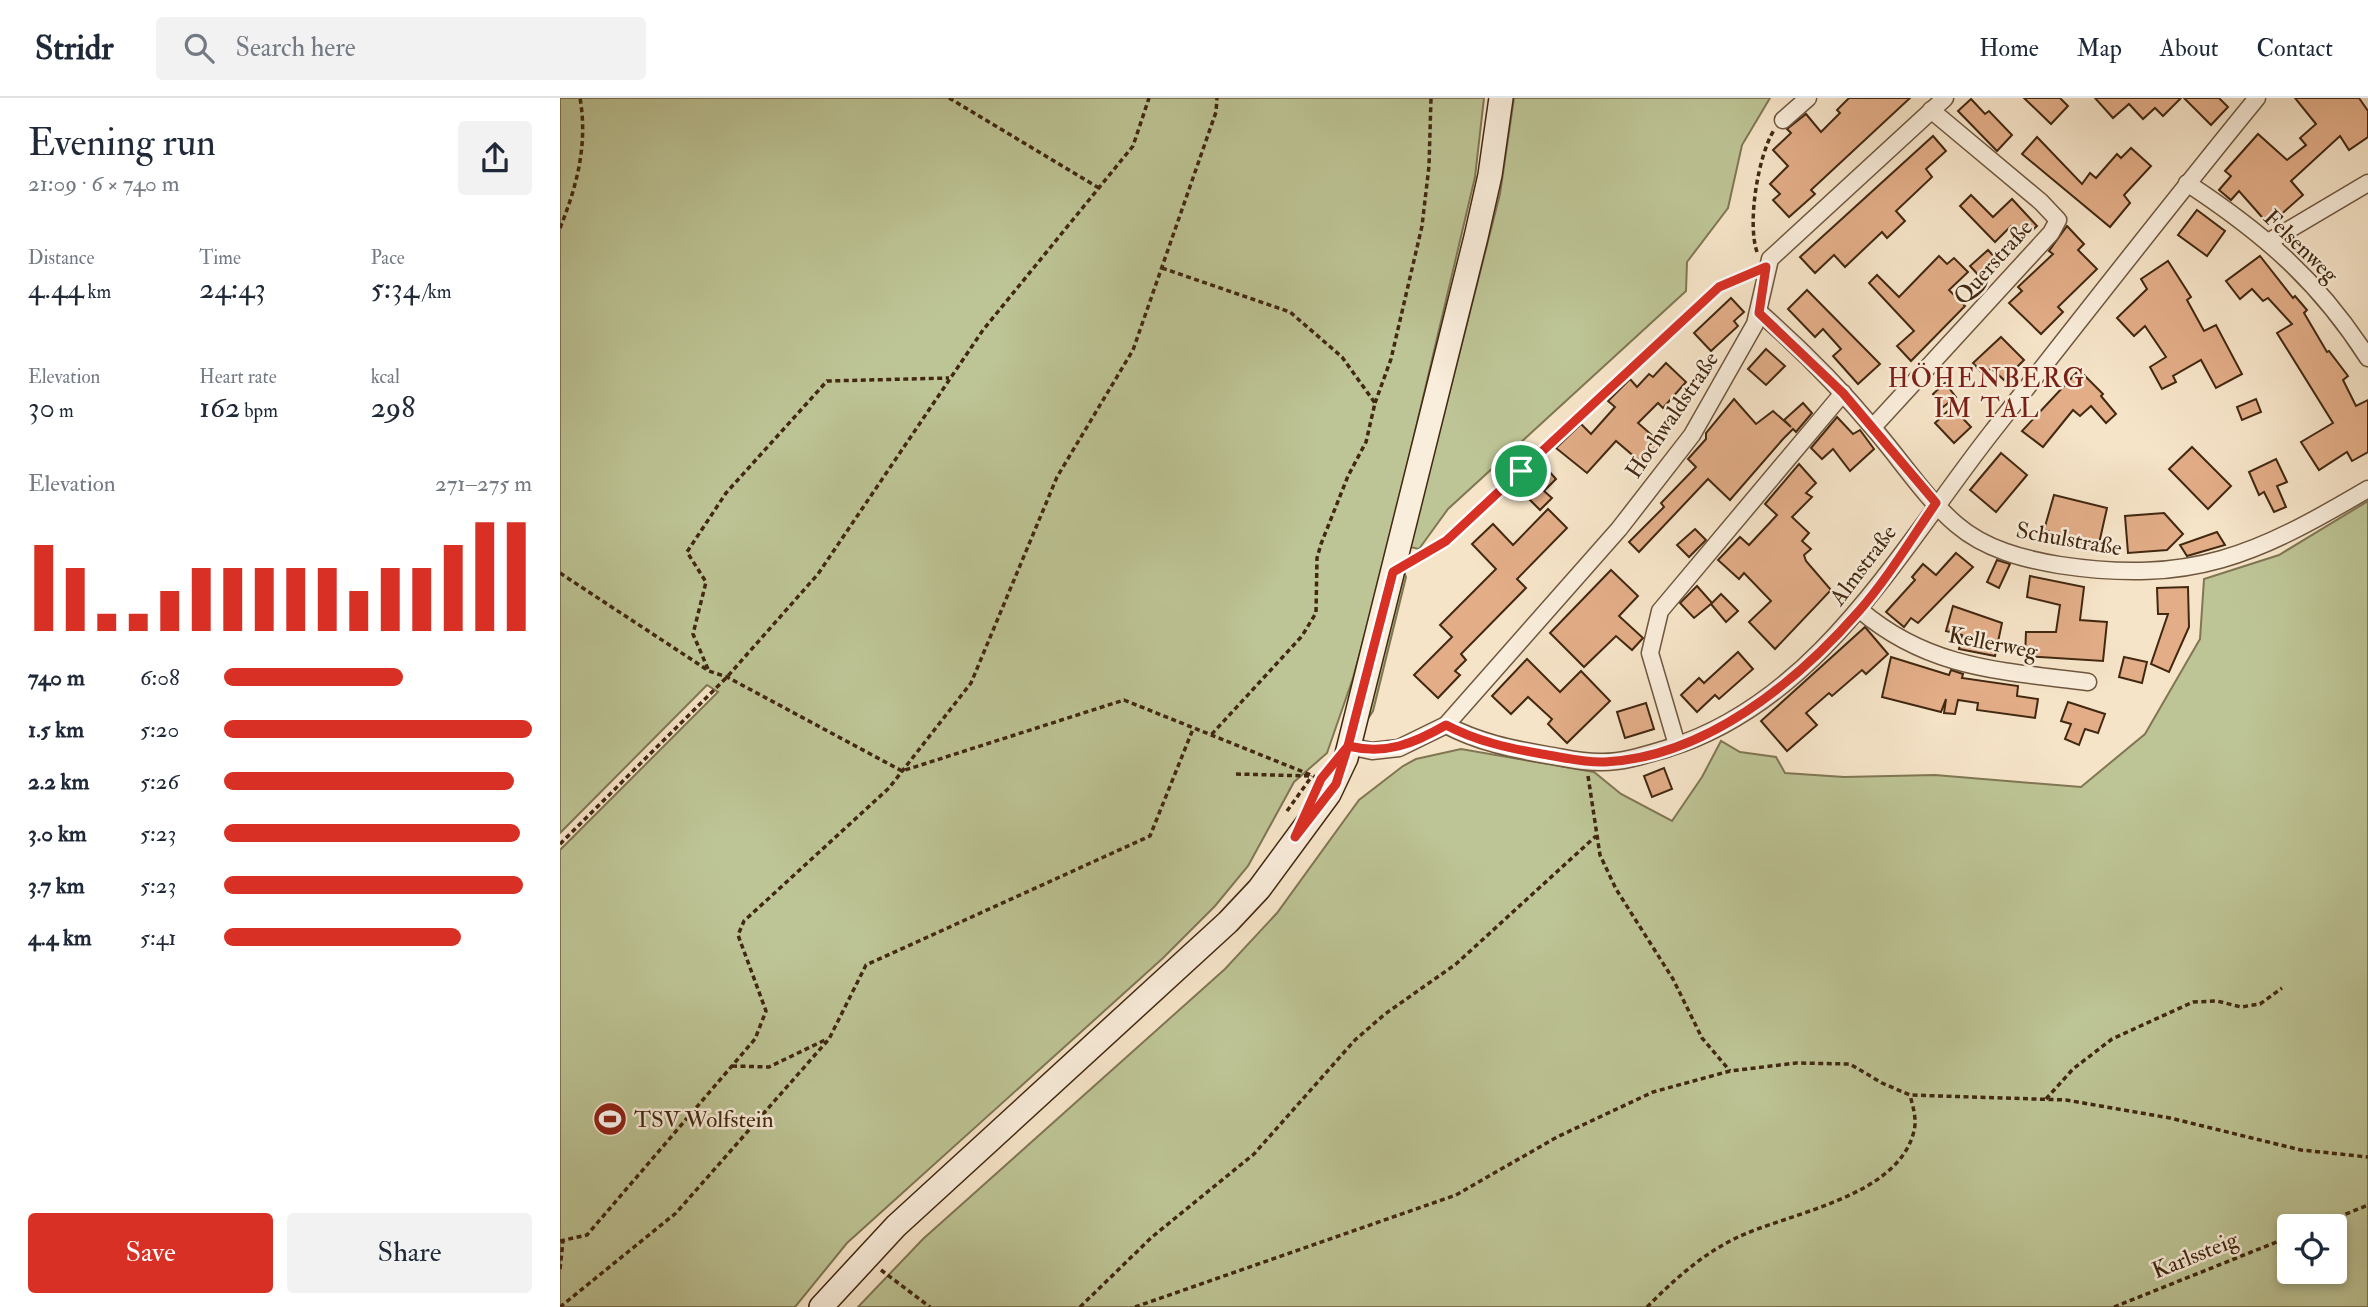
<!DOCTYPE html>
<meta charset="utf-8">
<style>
:root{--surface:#fff;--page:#f2f2f3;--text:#1f2937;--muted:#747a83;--line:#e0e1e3;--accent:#d93025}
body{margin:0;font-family:"IM FELL Double Pica",serif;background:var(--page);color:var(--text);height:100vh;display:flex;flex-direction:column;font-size:26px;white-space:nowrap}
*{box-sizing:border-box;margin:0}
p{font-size:23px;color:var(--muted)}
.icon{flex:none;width:38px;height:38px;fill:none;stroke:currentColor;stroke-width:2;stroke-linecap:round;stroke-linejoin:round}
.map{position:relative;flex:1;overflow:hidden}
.side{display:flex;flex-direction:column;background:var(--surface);width:560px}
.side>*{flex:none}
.buttons{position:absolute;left:1717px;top:1116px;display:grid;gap:14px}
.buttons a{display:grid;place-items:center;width:70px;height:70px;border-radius:7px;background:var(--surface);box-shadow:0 4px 10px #0003;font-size:35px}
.pin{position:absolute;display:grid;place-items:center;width:60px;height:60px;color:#fff;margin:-30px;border:4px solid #fff;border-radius:50%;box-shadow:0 2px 7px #0007}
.round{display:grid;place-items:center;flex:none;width:74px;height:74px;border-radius:7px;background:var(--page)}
.overview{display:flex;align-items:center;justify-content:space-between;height:119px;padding:0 28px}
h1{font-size:38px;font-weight:600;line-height:52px}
.metrics{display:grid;grid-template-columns:repeat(3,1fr);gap:10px;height:119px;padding:7px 28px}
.metrics div{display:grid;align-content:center}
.metrics b{font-size:30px;font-weight:600}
.metrics small{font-size:19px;font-weight:400}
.metrics p{font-size:19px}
.chart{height:196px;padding:14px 28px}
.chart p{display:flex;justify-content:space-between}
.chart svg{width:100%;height:126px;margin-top:7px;stroke:var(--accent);stroke-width:6}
.button{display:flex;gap:14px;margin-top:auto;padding:14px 28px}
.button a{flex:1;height:80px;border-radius:7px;background:var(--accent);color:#fff;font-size:28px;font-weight:600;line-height:80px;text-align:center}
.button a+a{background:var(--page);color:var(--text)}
ul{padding:0 28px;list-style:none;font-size:23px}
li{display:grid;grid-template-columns:112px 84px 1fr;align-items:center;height:52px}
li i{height:18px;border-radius:9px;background:var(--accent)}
header{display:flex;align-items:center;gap:42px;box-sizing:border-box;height:98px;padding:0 35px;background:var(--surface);border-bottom:2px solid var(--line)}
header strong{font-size:33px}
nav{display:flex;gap:38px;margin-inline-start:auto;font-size:24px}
.search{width:490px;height:63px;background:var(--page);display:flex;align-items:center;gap:18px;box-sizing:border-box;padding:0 24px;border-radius:7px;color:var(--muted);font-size:26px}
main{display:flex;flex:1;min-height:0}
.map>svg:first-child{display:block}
.green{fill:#bdc495;stroke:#807653;stroke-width:2;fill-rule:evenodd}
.building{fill:#e2ad87;stroke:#422811;stroke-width:2}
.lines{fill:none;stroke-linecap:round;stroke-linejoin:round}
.lane-casing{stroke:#6f573f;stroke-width:11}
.street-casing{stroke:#6f573f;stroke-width:19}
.secondary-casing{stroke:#422811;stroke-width:26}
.path{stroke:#422811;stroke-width:3.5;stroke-dasharray:5 3.5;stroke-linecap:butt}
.lane{stroke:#f9eddb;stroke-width:8}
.street{stroke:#f9eddb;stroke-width:16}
.secondary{stroke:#f9eddb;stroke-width:23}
.route-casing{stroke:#fff;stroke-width:14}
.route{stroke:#d93025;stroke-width:9}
.labels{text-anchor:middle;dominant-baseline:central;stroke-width:5;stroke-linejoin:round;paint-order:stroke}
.street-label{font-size:23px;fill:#422811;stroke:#f9eddb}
.poi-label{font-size:23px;fill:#422811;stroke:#f9eddb;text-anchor:start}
.quarter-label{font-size:26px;letter-spacing:2px;fill:#7a1f14;stroke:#f9eddb}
</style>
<header>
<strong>Stridr</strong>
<div class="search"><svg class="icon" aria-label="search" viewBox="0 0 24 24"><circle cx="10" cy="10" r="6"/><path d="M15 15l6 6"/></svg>Search here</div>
<nav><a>Home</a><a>Map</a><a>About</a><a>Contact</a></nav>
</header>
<main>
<section class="side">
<div class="overview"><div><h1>Evening run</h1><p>21:09 · 6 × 740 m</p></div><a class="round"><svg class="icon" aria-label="share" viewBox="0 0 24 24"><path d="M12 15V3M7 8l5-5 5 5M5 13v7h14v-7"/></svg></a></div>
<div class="metrics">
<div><p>Distance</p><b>4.44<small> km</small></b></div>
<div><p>Time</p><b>24:43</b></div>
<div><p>Pace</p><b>5:34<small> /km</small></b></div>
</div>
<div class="metrics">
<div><p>Elevation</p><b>30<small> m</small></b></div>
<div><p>Heart rate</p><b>162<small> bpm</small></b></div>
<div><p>kcal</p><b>298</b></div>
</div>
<div class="chart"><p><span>Elevation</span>271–275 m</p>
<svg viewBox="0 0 160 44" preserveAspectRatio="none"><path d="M5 44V14M15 44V22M25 44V38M35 44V38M45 44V30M55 44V22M65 44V22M75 44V22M85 44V22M95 44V22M105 44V30M115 44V22M125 44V22M135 44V14M145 44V6M155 44V6"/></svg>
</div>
<ul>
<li><b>740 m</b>6:08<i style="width:58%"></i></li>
<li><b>1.5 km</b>5:20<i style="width:100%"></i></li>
<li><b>2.2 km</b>5:26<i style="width:94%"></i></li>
<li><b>3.0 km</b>5:23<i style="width:96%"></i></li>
<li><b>3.7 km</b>5:23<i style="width:97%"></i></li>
<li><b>4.4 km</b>5:41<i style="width:77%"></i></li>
</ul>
<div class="button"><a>Save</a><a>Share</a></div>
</section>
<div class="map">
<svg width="1808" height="1209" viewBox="0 0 1808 1209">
<rect width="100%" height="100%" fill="#f6e4c8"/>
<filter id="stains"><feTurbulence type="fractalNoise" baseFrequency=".00286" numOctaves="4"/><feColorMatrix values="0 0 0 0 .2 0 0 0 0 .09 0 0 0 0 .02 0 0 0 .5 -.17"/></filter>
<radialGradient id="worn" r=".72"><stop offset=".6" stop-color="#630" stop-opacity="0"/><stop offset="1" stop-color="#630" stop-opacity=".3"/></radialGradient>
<g class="green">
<polygon points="0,0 924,0 915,79 822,474 793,580 767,655 734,684 688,768 655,808 603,860 287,1145 235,1209 0,1209 0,752 158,594 147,587 0,735"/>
<polygon points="954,0 1210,0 1182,47 1168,110 1127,164 1126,193 888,411 859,451 850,449 940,96"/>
<path d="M1808,403V1209H298L363,1141L665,871L717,815L799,702L843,668L856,661L901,651L1034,674L1061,696L1112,723L1142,679L1161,643L1180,654L1216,659L1225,675L1284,679L1375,677L1521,689L1585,636L1640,541L1644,481L1719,457ZM1729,1129H1774V1174H1729Z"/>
<polygon points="844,474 846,479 813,613 807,622"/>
</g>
<g class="building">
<polygon points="1289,0 1350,0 1251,92 1255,96 1229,119 1213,102 1220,96 1210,86 1228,68 1213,52 1231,35 1227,31 1246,16 1261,34 1280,15 1277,12"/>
<polygon points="1464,0 1500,0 1508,8 1491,26"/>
<polygon points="1535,0 1621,0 1603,18 1595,10 1583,21 1569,6 1553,20"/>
<polygon points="1624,0 1659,0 1668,9 1651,27"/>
<polygon points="1735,0 1799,0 1808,13 1808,39 1789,52 1780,38 1731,83 1743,97 1709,127 1679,93 1671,102 1659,92 1671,78 1665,73 1698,36 1727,62 1746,47 1740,40 1756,26"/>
<polygon points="1411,1 1425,16 1429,13 1452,37 1437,53 1398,13"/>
<polygon points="1373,38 1386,53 1366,71 1372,79 1336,113 1345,123 1327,140 1322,134 1285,169 1274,157 1255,175 1240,159"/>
<polygon points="1477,39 1522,86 1530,75 1536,80 1557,56 1561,60 1571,50 1591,68 1564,97 1570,105 1550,129 1462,56"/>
<polygon points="1411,97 1433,119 1452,101 1477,128 1463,141 1451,128 1435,144 1400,108"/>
<polygon points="1637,112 1665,133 1647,158 1618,137"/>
<polygon points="1507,128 1524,146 1518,152 1537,171 1498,209 1503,214 1481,236 1449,205 1462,193 1458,189 1493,156 1489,153"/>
<polygon points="1428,152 1441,166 1423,182 1410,168"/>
<polygon points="1379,158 1387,166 1394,160 1408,174 1389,192 1405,208 1351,263 1337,248 1354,233 1309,185 1317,177 1339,199"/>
<polygon points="1700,158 1733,200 1735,198 1747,212 1744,215 1767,254 1769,253 1788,278 1783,282 1796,308 1808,302 1808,354 1792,363 1787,354 1759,372 1741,344 1773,325 1717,235 1732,226 1708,200 1703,203 1692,191 1680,201 1666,183"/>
<polygon points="1608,163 1631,199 1627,202 1644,233 1656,227 1682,276 1656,290 1641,262 1613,278 1616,284 1602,291 1590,269 1606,259 1585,228 1574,238 1557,220 1587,191 1581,181"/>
<polygon points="1247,192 1320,266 1298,286 1273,258 1281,251 1263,231 1255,239 1228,211"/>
<polygon points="1171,200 1184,214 1174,223 1178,228 1151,253 1134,235"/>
<polygon points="1441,239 1464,262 1444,282 1431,270 1424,277 1413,265"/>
<polygon points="1206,251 1225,268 1206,287 1188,271"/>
<polygon points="1106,265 1126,284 1103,310 1098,305 1078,325 1101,345 1083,366 1056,343 1027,375 996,350 1021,326 1031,336 1055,309 1048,303 1070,281 1077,289 1089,276 1093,279"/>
<polygon points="1519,272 1543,296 1541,298 1556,316 1546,325 1531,308 1520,318 1513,312 1483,349 1462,333"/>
<polygon points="1385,285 1396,299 1383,309 1373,296"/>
<polygon points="1174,301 1196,326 1213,313 1231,329 1224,322 1243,305 1252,315 1236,334 1233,331 1223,341 1170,402 1148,381 1079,454 1069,444 1104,409 1101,405 1136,369 1128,361 1146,341 1146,335"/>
<polygon points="1696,301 1701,314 1682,322 1677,309"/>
<polygon points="1392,309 1411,329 1394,345 1375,325"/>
<polygon points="1277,319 1293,336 1300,332 1314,351 1290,373 1273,351 1262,361 1251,350"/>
<polygon points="1632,349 1671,388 1648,411 1609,371"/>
<polygon points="1441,355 1467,377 1436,414 1410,392"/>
<polygon points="1716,361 1727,384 1717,388 1726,409 1714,414 1704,394 1699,397 1689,374"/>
<polygon points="1239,366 1256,385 1246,395 1252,399 1232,419 1249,435 1242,443 1251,451 1244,457 1246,463 1271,492 1215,551 1189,524 1211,503 1184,475 1179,481 1158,462 1180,439 1189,447 1217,417 1205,406"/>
<polygon points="986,370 996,381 984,393 992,400 980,412 961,393"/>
<polygon points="1494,397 1547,410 1538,450 1484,432"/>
<polygon points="988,411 1007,430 957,481 966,490 901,556 906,562 895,573 900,577 878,600 854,577 892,539 880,527 936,471 912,446 933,426 953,447"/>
<polygon points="1604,415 1623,436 1607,452 1568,455 1565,418"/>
<polygon points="1135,431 1146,442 1129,459 1117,447"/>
<polygon points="1657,434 1665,447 1627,458 1620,447"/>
<polygon points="1396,455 1413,469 1358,525 1351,520 1344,529 1326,514 1355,482 1352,479 1363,466 1376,477"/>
<polygon points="1437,462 1450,466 1439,490 1427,484"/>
<polygon points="1051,472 1078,498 1059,518 1083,540 1072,552 1056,538 1024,569 990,535"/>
<polygon points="1470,478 1524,489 1520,522 1547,524 1543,563 1465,558 1466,534 1496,534 1500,507 1467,499"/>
<polygon points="1137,488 1152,505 1161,496 1178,513 1166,524 1151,506 1134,520 1120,505"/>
<polygon points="1628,489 1629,529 1609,574 1591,566 1608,516 1598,516 1597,490"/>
<polygon points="1393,508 1442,525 1435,558 1399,551 1402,537 1386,533"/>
<polygon points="1305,529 1328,556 1306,576 1302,572 1272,598 1269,595 1246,615 1257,627 1227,653 1201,623"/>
<polygon points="1178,554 1193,571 1159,601 1155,597 1137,614 1121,597 1139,580 1144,585"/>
<polygon points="1331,559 1389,577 1391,572 1403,576 1402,580 1458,588 1457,598 1478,601 1475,620 1417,612 1418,605 1398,602 1395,616 1384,615 1386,601 1381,614 1322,599"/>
<polygon points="1564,559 1587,564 1582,585 1559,579"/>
<polygon points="967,561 1000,594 1021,573 1050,603 1007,645 988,626 992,621 968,599 951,616 932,598"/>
<polygon points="1508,604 1545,616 1538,635 1525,631 1519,647 1505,641 1511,626 1501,623"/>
<polygon points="1086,605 1094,631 1065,640 1057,614"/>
<polygon points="1104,670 1112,691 1092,699 1084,678"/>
</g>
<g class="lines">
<g class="lane-casing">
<polyline id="lane" points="838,472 886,443 1159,189 1206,169"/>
</g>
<g class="street-casing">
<g id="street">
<polyline points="1223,22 1248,0"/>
<path d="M1627,85C1703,135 1758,182 1808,260"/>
<polyline points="1710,143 1808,85"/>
<path d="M1199,214C1240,250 1279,289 1314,331C1341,362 1365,400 1397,427C1425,451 1463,461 1499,467C1632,487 1696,457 1808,391"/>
<polyline points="1313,329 1491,135 1498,122 1481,104 1371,12"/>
<path d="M1300,512C1369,571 1442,573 1528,584"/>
<path d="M886,627C918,644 952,651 987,657C1006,660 1024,665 1043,664C1065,664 1088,656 1109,650C1259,603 1341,450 1432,334C1520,222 1607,110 1697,0"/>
<polyline points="1117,647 1090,555 1100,513 1283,295"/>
<polyline points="788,648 812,653 839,650 886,627 1059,431 1132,337 1195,226 1210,161 1385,0"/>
</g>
</g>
<g class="secondary-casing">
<polyline id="secondary" points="261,1209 336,1128 668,824 699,791 769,696 786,660 916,139 930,77 941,0"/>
</g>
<g class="path">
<polyline points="389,0 539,90"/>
<path d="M0,130C17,88 28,46 20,0"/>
<path d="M1197,154C1187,125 1198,58 1214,32"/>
<polyline points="602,170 730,214 782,259 815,305 806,344 788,378 761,446 757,460 756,515 742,538 651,637"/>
<polyline points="815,305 831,261 862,128 869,68 871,0"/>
<polyline points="0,475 149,573 167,579 342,673 564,602 756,679"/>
<polyline points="148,571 133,536 146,484 127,454 166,395 267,283 389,280"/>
<polyline points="676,676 750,678"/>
<polyline points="1028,678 1040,757 1056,791 1113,881 1142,940 1170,973"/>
<polyline points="727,713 752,678"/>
<polyline points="0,746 167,579 258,476 423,232 573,48 589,0"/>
<polyline points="172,968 209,969 265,942"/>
<polyline points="1486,1001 1513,971 1552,941 1633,904 1657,903 1681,909 1700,906 1722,890"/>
<polyline points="1754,1129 1808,1107"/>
<polyline points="0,1143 27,1137 195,941 206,913 178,837 184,823 329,690 411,585 497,379 573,252 656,14 657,0"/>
<polyline points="0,1171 3,1143"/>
<polyline points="321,1172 370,1209"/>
<polyline points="0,1209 116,1115 269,941 306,867 590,738 633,631"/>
<polyline points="520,1209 592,1139 694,1056 795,942 825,916 896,866 1036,738"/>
<polyline points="575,1209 896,1097 997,1039 1093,994 1170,973 1236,965 1290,966 1322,985 1350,997 1506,1002 1610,1020 1741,1052 1808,1059"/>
<path d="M1087,1209C1114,1182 1141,1157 1176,1140C1227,1115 1338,1100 1354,1033C1357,1021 1353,1009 1350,997"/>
<polyline points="1554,1209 1729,1139"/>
</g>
<use href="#lane" class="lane"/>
<use href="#street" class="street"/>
<use href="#secondary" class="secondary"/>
</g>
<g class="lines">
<g class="route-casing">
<path id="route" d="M961,373L886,443L833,474L788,648L761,681L735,739L776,686L788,648C826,657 853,646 886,627C916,643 948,650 982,656C1002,659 1024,665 1045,664C1145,659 1236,585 1299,513C1328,480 1351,441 1376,405L1283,295L1199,215L1206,169L1159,189L961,373"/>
</g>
<use href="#route" class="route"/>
</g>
<defs>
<g id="stadium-disc" transform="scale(1.75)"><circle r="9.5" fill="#8f2418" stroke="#f9eddb"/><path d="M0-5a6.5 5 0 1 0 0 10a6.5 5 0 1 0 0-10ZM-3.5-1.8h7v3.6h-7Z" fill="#fff"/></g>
</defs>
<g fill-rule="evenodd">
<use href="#stadium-disc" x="50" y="1021"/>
</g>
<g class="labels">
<g class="street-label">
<text transform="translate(1741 148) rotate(44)">Felsenweg</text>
<text transform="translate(1433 164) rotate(-48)">Querstraße</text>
<text transform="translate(1112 317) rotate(-56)">Hochwaldstraße</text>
<text transform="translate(1509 441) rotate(10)">Schulstraße</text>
<text transform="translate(1303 467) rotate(-53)">Almstraße</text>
<text transform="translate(1433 545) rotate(11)">Kellerweg</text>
<text transform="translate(1635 1157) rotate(-22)">Karlssteig</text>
</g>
<g class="poi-label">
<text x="74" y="1021">TSV Wolfstein</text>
</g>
<g class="quarter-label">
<text x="1427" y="281">HÖHENBERG<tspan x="1427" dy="30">IM TAL</tspan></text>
</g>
</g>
<rect width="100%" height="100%" filter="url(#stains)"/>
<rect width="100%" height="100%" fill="url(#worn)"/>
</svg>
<div class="buttons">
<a><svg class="icon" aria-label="locate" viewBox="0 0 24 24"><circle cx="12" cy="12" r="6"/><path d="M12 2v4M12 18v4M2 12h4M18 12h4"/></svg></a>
</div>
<div class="pin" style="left:961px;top:373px;background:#1e9e55"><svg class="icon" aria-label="arrive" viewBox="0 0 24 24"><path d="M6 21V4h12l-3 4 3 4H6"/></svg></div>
</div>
</main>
